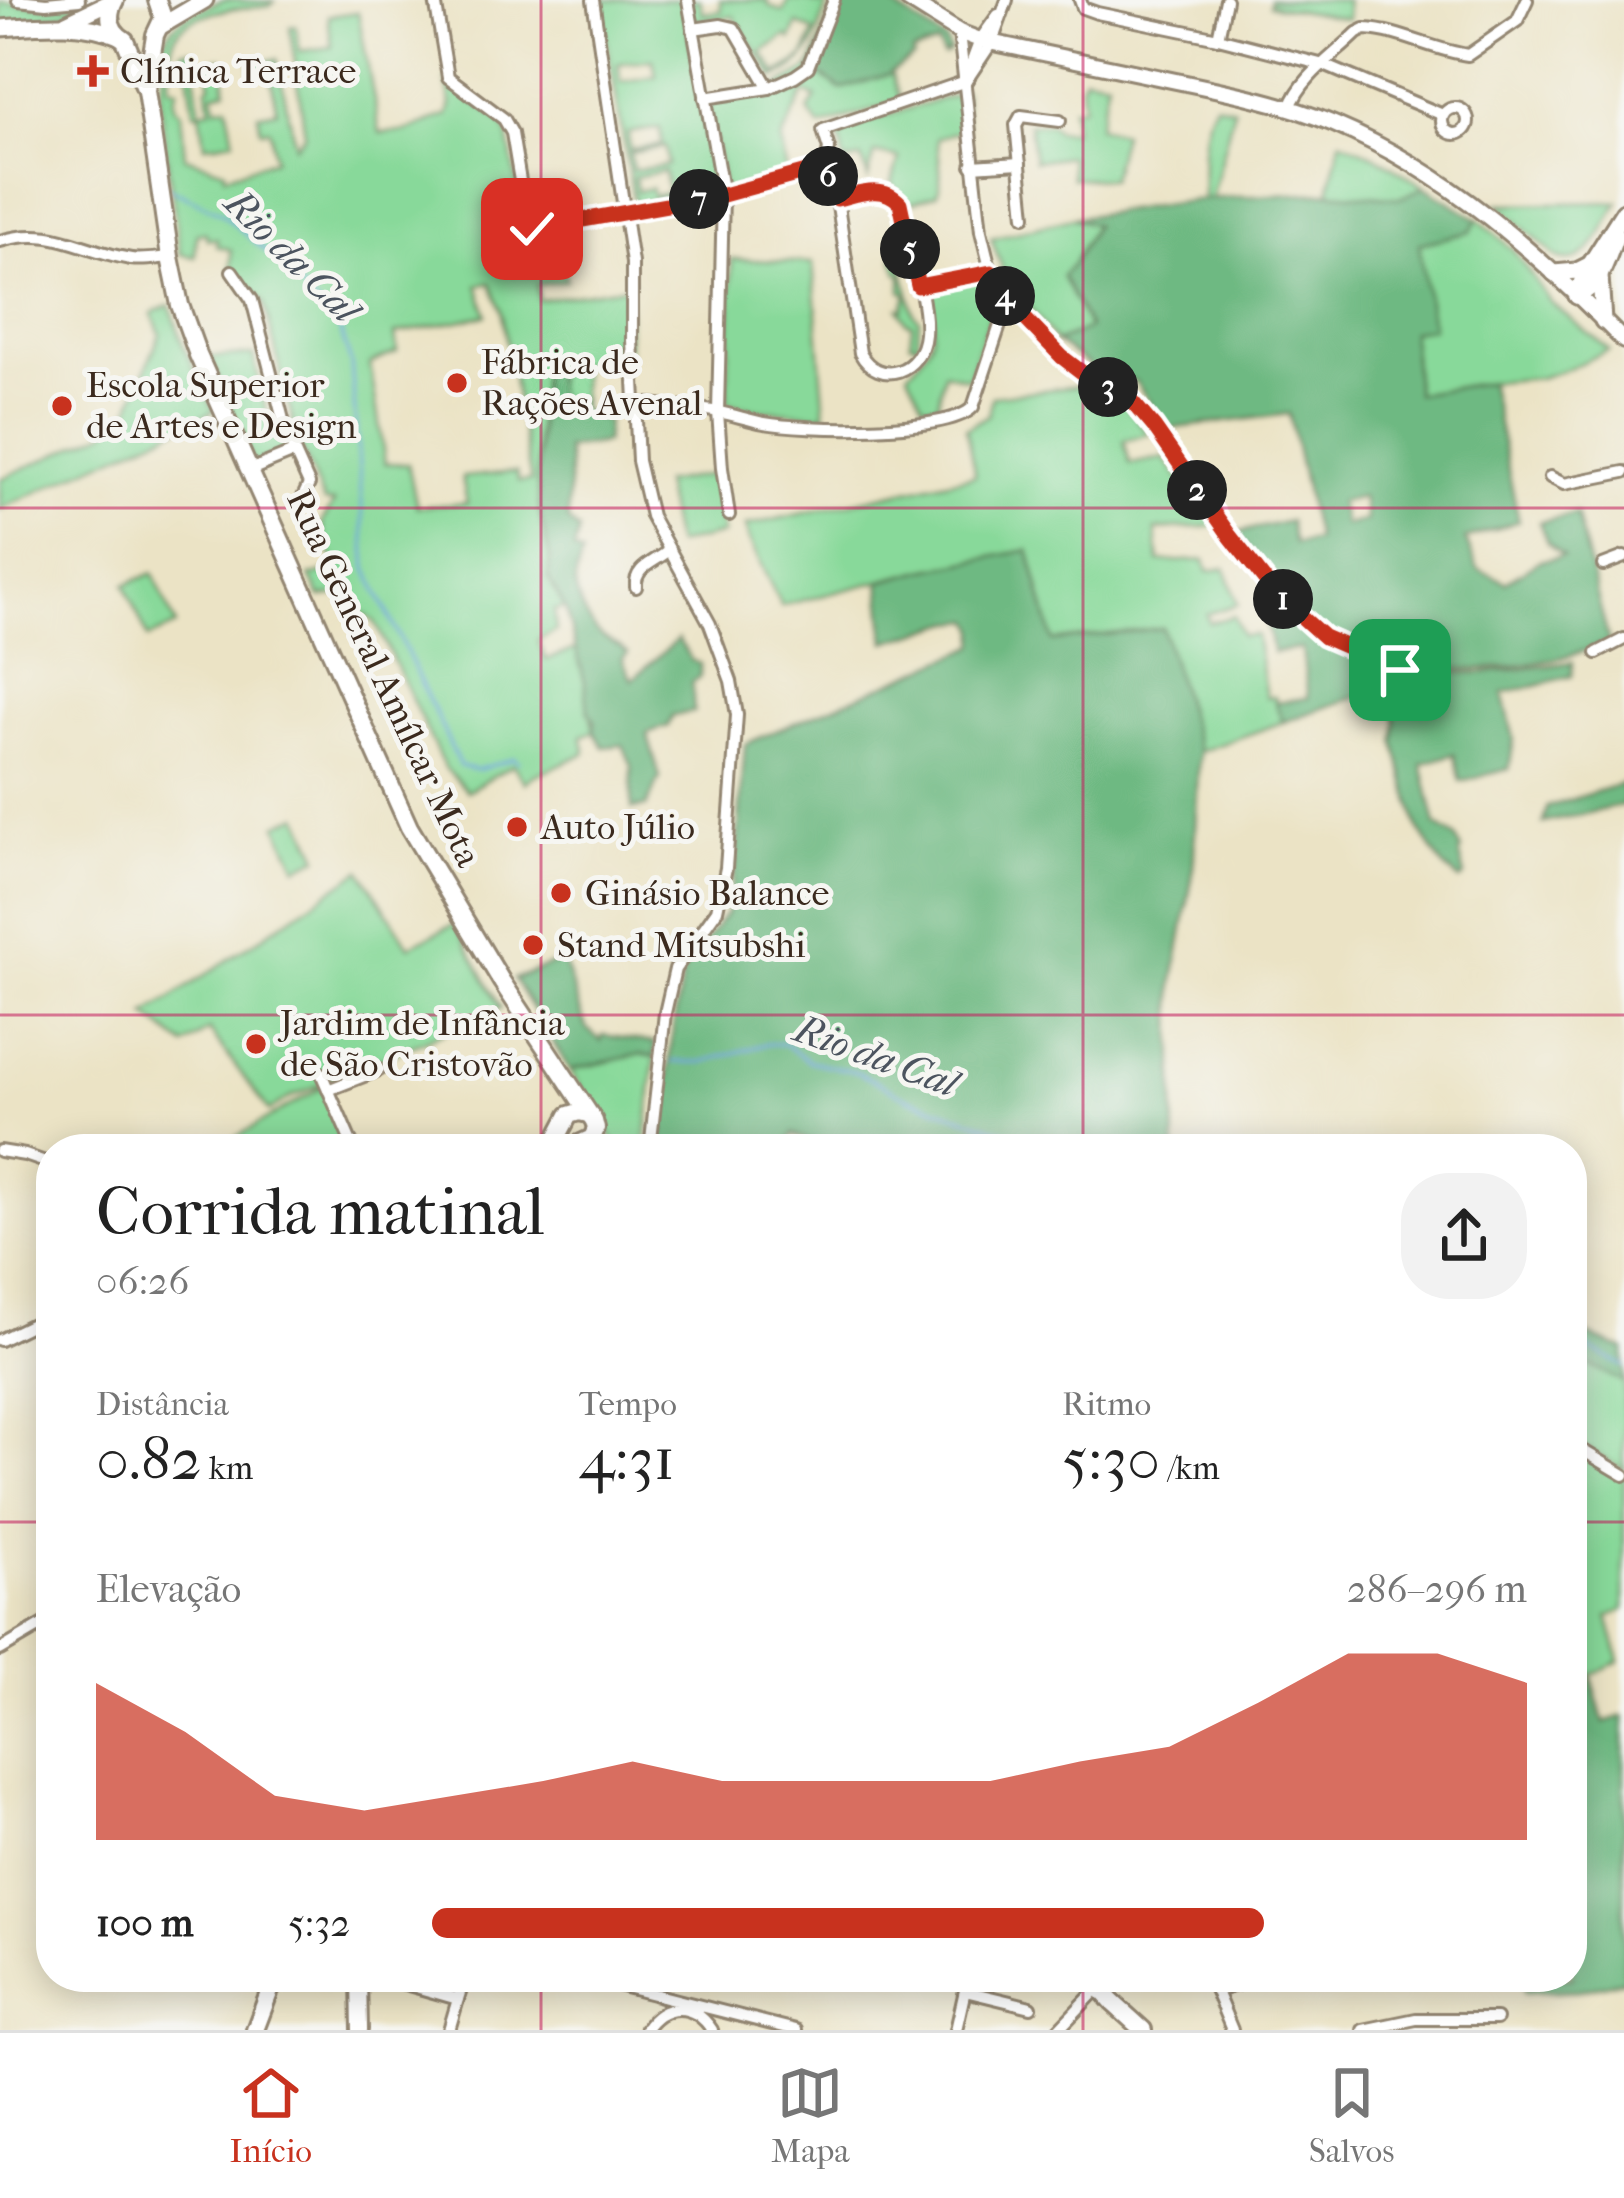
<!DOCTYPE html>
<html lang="pt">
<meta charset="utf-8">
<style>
:root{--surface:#fff;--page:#f2f2f2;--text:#222;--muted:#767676;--line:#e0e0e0;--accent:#c8321e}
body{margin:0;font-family:"IM FELL French Canon",serif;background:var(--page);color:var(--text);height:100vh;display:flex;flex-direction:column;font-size:45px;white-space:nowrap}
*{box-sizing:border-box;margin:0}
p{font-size:39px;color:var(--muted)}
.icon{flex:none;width:66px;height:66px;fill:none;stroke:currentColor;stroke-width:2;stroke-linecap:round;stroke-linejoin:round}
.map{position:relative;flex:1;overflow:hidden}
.panel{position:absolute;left:36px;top:1134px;width:1551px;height:858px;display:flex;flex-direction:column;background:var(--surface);border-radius:48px;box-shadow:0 6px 30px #0003}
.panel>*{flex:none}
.pin{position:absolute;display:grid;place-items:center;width:102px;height:102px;color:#fff;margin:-51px;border-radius:24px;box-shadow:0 6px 18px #0006}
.km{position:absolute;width:60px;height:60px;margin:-30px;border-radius:50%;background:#222;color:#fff;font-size:33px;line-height:60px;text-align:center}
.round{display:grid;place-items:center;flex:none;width:126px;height:126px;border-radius:48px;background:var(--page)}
.headline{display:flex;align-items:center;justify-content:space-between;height:204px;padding:0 60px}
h1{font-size:66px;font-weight:600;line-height:90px}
.figures{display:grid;grid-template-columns:repeat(3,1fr);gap:18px;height:204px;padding:12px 60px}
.figures div{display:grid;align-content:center}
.figures b{font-size:60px;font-weight:600}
.figures small{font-size:33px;font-weight:400}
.figures p{font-size:33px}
.chart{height:336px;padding:24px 60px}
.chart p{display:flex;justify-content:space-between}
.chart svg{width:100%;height:216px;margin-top:12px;fill:var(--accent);opacity:.7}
ul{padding:0 60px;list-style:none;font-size:39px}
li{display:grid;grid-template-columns:192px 144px 1fr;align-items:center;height:90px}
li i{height:30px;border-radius:15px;background:var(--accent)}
.menu{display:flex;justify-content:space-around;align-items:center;height:168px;border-top:3px solid var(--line);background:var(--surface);font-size:33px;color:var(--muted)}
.menu a{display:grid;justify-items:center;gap:6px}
.menu .current{color:var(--accent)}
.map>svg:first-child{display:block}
.green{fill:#88d99a;stroke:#62825c;stroke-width:3;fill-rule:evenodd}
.forest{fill:#6eb982;stroke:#547250;stroke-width:3;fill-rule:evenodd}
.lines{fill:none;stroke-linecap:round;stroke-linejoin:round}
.stream{stroke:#6ba2d9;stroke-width:3}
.minor-casing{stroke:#938672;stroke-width:16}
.tertiary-casing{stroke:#938672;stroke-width:20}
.secondary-casing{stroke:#938672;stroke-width:21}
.primary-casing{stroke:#938672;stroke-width:22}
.minor{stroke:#fff;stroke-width:10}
.tertiary{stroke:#fff;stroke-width:14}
.secondary{stroke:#fff;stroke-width:15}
.primary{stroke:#fff;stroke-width:16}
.route-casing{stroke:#fff;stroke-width:24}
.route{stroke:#c8321e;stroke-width:15}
.grid{fill:none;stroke:#c2185b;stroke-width:3;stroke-opacity:0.55}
.poi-dot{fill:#c8321e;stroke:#f6f6f2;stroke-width:4.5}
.labels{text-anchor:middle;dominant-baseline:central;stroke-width:10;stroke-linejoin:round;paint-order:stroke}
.poi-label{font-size:36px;fill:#3b2a1e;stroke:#f6f6f2;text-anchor:start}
.street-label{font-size:36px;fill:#3b2a1e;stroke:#f6f6f2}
.water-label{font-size:39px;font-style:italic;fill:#4c545f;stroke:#f6f6f2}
</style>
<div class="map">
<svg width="1624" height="2030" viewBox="0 0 1624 2030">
<rect width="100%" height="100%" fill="#f6f6f2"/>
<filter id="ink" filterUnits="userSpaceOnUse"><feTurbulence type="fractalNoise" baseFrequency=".00833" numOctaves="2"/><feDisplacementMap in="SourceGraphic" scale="24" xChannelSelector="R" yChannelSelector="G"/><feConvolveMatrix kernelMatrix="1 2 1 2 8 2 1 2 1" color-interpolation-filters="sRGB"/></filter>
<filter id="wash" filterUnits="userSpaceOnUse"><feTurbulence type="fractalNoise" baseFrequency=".004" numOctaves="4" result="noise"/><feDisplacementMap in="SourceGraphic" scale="48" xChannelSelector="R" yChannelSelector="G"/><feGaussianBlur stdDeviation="2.7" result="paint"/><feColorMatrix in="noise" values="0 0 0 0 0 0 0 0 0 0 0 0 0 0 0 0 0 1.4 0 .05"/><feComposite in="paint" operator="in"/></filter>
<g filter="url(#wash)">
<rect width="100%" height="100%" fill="#ebe3c5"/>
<g class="green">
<path d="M225,0L274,2L270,6C240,10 189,7 174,39C168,53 170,72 169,87L178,88L174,98L175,107L181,112L185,157L225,170V176L275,159L270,129L261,130L258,114L277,110L270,73L253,76L251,64L277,59L295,145L305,134L290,27L296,26L300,51L332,47L328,16L358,12L380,133L404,132L448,115L451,104L446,80L502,122L508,134L524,224L555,229L566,280L537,285L539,300L629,286L628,360L581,364V401L557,398L553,367L541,372L537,436L540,515L550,558L548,578L565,608L554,610L556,631L538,640L546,660L576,649L585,682L594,732L582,736L586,753L533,776L525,783L513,765L467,791L444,767L375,622L338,595L320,597L310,576L340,568L327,548L322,522L334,503L324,502L296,435L264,302L231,271V250L217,246V239H207L206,233H197L195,257L180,254L161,113L160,93L166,57L160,55C167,20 193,10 225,0ZM491,283L501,310L531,481L519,482L516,472L462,477L467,503L417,507L408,464L385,463L370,364L397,352L395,334L487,315L478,285Z"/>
<path d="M600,0H700L703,13L721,11L720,0H767L768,5L783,12L788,0H806L820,5L823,0H829C815,38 814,62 774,78L733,16L687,22L716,190L634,203ZM797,24L814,31L804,57L777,74L762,52L786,36L791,40ZM653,59L656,76L621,82L618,64ZM660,128L662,145L630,150L628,133ZM665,147L668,165L633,170L630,153ZM664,171L668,193L653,196L651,188L637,191L635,177Z"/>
<polygon points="1270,0 1346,0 1347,19 1269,5"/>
<polygon points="0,2 46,6 96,3 60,15 0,23"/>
<polygon points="192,50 200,111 211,109 207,87 211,85 207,61 222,58 226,90 213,93 216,107 227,105 234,140 205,145 200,112 194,112 186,58 181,56 182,51"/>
<polygon points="810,68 841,89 891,73 901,101 820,127 808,111 816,97 804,93 781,141 787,174 724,192 707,100 771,90"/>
<polygon points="1084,76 1108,80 1098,127 1122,133 1111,179 1072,178 1069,156 1034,161 1029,124 1050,124 1056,131 1073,131 1072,108 1083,106 1081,85"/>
<path d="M964,92L966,129L937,138C938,155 944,179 937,194L914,202L906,201L892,183L899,158L875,153L868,178L862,158L845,162L838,130Z"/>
<path d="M1215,103L1234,108L1211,199H1203C1203,166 1199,132 1215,103Z"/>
<polygon points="1341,140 1376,156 1425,187 1400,198 1329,192"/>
<path d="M1619,202C1605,225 1590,271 1557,258L1498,204Z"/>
<polygon points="1072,218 1095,224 1072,265 1062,276 1089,329 1056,342 1004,273 991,238"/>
<polygon points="1478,219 1513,250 1551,303 1609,350 1567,369 1539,378 1489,382 1416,394 1411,331 1432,327 1418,244 1470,232"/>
<polygon points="899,251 914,314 919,319 918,344 910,342 912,324 906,322 899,308 903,309 907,294 902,291 902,275 898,273 893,258 897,258"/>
<polygon points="732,259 813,263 825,415 759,410 727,403"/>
<path d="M984,278L996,298L968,379L944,372L938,404L924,405L908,373C939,339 934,333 928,290Z"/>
<polygon points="170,305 184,348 214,411 0,509 0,479 106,432 130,409 160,334 152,313"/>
<polygon points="253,355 272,434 285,437 290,448 253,464 210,357"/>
<polygon points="1088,385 1122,401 1149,434 1124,441 1130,464 1164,458 1217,526 1156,530 1159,562 1205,560 1208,571 1225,568 1238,604 1207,614 1209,623 1234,616 1242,636 1256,635 1266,697 1275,697 1283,722 1199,752 1162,628 1052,641 1029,550 924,570 781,606 748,538 746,526 975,475 966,428 988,415 992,396"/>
<polygon points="713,474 723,534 675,545 663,483"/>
<polygon points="153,573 176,626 148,638 125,585"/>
<polygon points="299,815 319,857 297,867 277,825"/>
<polygon points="361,870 409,946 455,924 501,1008 291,1097 269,1111 209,1030 185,1046 146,1015"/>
<polygon points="641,1054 655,1057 645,1149 619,1149 570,1070"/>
<polygon points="324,1086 350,1149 216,1149"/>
<polygon points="1572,1357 1624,1382 1624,1470 1572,1440"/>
<polygon points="1572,1447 1624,1477 1624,1610 1608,1617 1620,1661 1591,1675 1572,1680"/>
</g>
<g class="forest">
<polygon points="837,0 885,0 946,41 950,52 943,56 938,44 913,53 914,57 888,75 841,89 810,68"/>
<path d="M1425,187L1478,219L1470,232L1419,244L1432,328L1411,331L1416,394L1489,382L1519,521L1465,539L1478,569L1506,582L1539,561L1563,556L1547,542L1539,522L1576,514L1609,642C1545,668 1473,675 1405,664L1400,668C1464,678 1510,671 1572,662V676L1503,693L1514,739L1509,769L1461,781L1454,754L1422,764L1436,825L1455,837L1462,850L1459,852L1465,876L1460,880L1443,866L1418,828L1395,742L1396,721L1384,687L1283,722L1275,702L1308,698L1302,649L1273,652L1265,618L1268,599L1288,592L1236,533L1289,521L1294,544L1316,540L1289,414L1168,429L1135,381L1095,370L1056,342L1089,328L1062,276L1072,265L1095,225L1072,218L1203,199L1329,192L1400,198ZM1362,497L1366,521L1344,525L1339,502Z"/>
<path d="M553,366L557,398L581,401V410L607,421L605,443L566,449C572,465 567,501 568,521L579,531L574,550L582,555C579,564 575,576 575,584C577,600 590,628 603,637C612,644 619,644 628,653L622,659L632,680L678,639L691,660L700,664V676L692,683L694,712L673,715L668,726L647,733L660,778L646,807L632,809V766L623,745L604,747L594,732L595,721L588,711L585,682L565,608L548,578L550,558L540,515L537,483L541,371Z"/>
<polygon points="1029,550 1053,641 1162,628 1199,752 1193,873 1173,985 1175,1149 828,1149 793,1134 784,1149 661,1149 673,1028 683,972 727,912 736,862 745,744 976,646 977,629 973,620 953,622 886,642 880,582 924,570"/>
<polygon points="1624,783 1624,805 1543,823 1547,807"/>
<polygon points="563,960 586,1028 601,1041 603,1035 655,1043 655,1057 641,1054 570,1070 514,979"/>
<polygon points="1572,1329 1624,1349 1624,1382 1572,1357"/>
<polygon points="1591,1675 1604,1722 1624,1716 1624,1980 1580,1990 1525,1992 1522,1977 1572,1977 1572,1680"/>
</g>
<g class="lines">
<g class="stream">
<polyline points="167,187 221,213 275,259 340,330 351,363 367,569 460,766 477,770 514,758 518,762"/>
<polyline points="673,1062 702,1062 766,1044 784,1044 809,1061 857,1072 908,1098 1055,1149"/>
<polyline points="1572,1340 1624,1366"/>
</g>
</g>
</g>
<g filter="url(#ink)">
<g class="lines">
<g class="minor-casing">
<g id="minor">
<polyline points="18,0 46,3 79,0"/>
<polyline points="435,0 448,77 504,119 512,133 527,223 533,229 723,195 825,167"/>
<polyline points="593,0 632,263 632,340 638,461 651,516 710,624 731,681 737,715 726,868 717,910 675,969 665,1013 650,1149"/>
<polyline points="688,0 723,195 718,412 722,468 729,515"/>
<polyline points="1080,0 1083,8 1097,13 1218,38 1324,65 1443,115"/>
<polyline points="693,29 721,25 734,28 769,88 705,98"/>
<polyline points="959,32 981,231 991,272 1008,301 1062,357 1092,380 1127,394 1154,427 1230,536 1274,592 1324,637 1400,670 1441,675"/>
<polyline points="1218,38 1226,0"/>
<polyline points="968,72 980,40 998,15"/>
<polyline points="966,81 992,42 1007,0"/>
<polyline points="769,88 795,76 808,67 834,0"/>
<path d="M1290,108C1301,77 1334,56 1357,33L1365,29C1401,31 1432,50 1468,55L1517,21L1527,0"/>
<circle cx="1455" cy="121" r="13"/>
<polyline points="972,166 1020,163"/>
<path d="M825,167L837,199L860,353C879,388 922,372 925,334C928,302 907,237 900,203C883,183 859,194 837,199"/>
<polyline points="825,167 829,149 823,130 966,81"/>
<polyline points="1025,216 1016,125 1021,116 1060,121"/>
<path d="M0,241C54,225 81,251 131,259C143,261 158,258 170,257"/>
<polyline points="232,271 252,300 287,435 309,484 303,497"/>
<polyline points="918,286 991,272"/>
<path d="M636,403C663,406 692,407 719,412C734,415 749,420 764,423C802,430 949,434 973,407L1008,301"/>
<polyline points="250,470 294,452"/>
<polyline points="1550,477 1564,484 1624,472"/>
<polyline points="1603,565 1624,557"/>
<path d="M636,587C634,567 654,563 668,551"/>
<polyline points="1597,653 1624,639"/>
<polyline points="321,1073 354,1149"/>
<polyline points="328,1090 379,1070"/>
<polyline points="0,1151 25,1155 51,1164"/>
<polyline points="0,1340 51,1315"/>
<polyline points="1572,1444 1624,1475"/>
<polyline points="0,1650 51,1620"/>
<polyline points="380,1977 458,1999 449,2030"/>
<polyline points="586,1977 796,2030"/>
<polyline points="1210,1977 1232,2030"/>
<polyline points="965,1991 1031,2007"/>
<polyline points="1216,1991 1261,1977"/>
<polyline points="458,1999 465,1977"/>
<path d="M645,2030C663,2002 694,2002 712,2030"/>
<polyline points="956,2030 968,1977"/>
<polyline points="1058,2030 1098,1988"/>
<polyline points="1363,2030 1416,2019 1496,2019"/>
</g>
</g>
<g class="tertiary-casing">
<g id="tertiary">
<path d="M908,0L959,32L980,40C1045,54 1111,67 1176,81C1230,92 1284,103 1334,124C1448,172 1538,254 1624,341"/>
<polyline points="359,1977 360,2030"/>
</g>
</g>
<g class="secondary-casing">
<g id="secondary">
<polyline points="66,23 114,0"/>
<polyline points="161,26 205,0"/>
<path d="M0,28C40,25 80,20 119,36"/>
<polyline points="1554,273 1577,271 1589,265"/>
<polyline points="1600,276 1603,321"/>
<polyline points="1577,296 1584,274 1624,211"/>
<path d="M1577,296C1602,285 1606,260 1616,236"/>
</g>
</g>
<g class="primary-casing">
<g id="primary">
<path d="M115,0C106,16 110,31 125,40L146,91L170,257L180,305L198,355L409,827L502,982L594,1121L596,1129L592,1138L568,1149"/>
<polyline points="146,90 155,35 163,18 157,0"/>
<polyline points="551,1149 569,1115 579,1112 588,1114"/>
<polyline points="1090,1977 1112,2002 1143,2030"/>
<polyline points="255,2030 275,1977"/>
</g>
</g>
<use href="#minor" class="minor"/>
<use href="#tertiary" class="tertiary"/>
<use href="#secondary" class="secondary"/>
<use href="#primary" class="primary"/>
</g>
</g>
<g class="lines" filter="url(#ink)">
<g class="route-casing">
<path id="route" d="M532,229L723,195L825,167L837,199C859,194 883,184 900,203L918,286L991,272L1008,301L1062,357L1092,380L1126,394L1154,427L1230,536L1274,592L1324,637L1400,670"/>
</g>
<use href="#route" class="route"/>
</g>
<path class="grid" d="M541,0V1149M1083,0V1149M0,508H1624M0,1015H1624M0,1522H51M1572,1522H1624M541,1977V2030M1083,1977V2030"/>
<g class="poi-dot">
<path d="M87 53h12v12h12v12h-12v12h-12v-12h-12v-12h12z"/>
<circle cx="457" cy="383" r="12"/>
<circle cx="62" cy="406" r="12"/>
<circle cx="517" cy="827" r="12"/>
<circle cx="561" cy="893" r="12"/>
<circle cx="533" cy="945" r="12"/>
<circle cx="256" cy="1044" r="12"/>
</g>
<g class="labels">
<g class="poi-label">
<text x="120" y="71">Clínica Terrace</text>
<text x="481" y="362">Fábrica de<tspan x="481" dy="41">Rações Avenal</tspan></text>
<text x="86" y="385">Escola Superior<tspan x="86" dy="41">de Artes e Design</tspan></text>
<text x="541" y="827">Auto Júlio</text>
<text x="585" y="893">Ginásio Balance</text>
<text x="557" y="945">Stand Mitsubshi</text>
<text x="280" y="1023">Jardim de Infância<tspan x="280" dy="41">de São Cristovão</tspan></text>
</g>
<g class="street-label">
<text transform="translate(384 678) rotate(65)">Rua General Amílcar Mota</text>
</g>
<g class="water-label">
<text transform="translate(292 256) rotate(45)">Rio da Cal</text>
<text transform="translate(876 1056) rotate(20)">Rio da Cal</text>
</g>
</g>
</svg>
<div class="pin" style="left:1400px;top:670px;background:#1e9e55"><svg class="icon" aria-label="arrive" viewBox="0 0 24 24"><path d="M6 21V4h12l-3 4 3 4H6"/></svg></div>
<div class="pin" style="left:532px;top:229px;background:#d93025"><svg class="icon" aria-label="check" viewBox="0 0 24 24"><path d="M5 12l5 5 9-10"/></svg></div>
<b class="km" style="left:1283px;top:599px">1</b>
<b class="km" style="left:1197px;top:490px">2</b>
<b class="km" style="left:1108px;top:387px">3</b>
<b class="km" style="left:1005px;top:296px">4</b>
<b class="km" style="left:910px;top:249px">5</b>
<b class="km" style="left:828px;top:176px">6</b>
<b class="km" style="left:699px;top:199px">7</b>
<section class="panel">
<div class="headline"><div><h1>Corrida matinal</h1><p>06:26</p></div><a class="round"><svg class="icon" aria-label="share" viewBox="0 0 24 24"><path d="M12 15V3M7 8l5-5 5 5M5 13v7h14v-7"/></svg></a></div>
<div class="figures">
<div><p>Distância</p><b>0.82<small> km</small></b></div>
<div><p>Tempo</p><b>4:31</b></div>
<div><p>Ritmo</p><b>5:30<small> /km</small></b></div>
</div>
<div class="chart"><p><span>Elevação</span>286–296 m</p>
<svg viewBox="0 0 160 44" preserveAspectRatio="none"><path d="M0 44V12L10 22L20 35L30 38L40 35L50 32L60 28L70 32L80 32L90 32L100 32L110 28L120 25L130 16L140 6L150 6L160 12V44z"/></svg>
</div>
<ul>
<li><b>100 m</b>5:32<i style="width:76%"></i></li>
</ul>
</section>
</div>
<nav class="menu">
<a class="current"><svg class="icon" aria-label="home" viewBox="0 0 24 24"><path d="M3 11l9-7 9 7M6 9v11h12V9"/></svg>Início</a>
<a><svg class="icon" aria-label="map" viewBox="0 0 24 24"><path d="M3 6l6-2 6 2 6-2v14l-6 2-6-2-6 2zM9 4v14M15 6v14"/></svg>Mapa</a>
<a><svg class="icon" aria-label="saved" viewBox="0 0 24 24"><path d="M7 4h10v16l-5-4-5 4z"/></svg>Salvos</a>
</nav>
